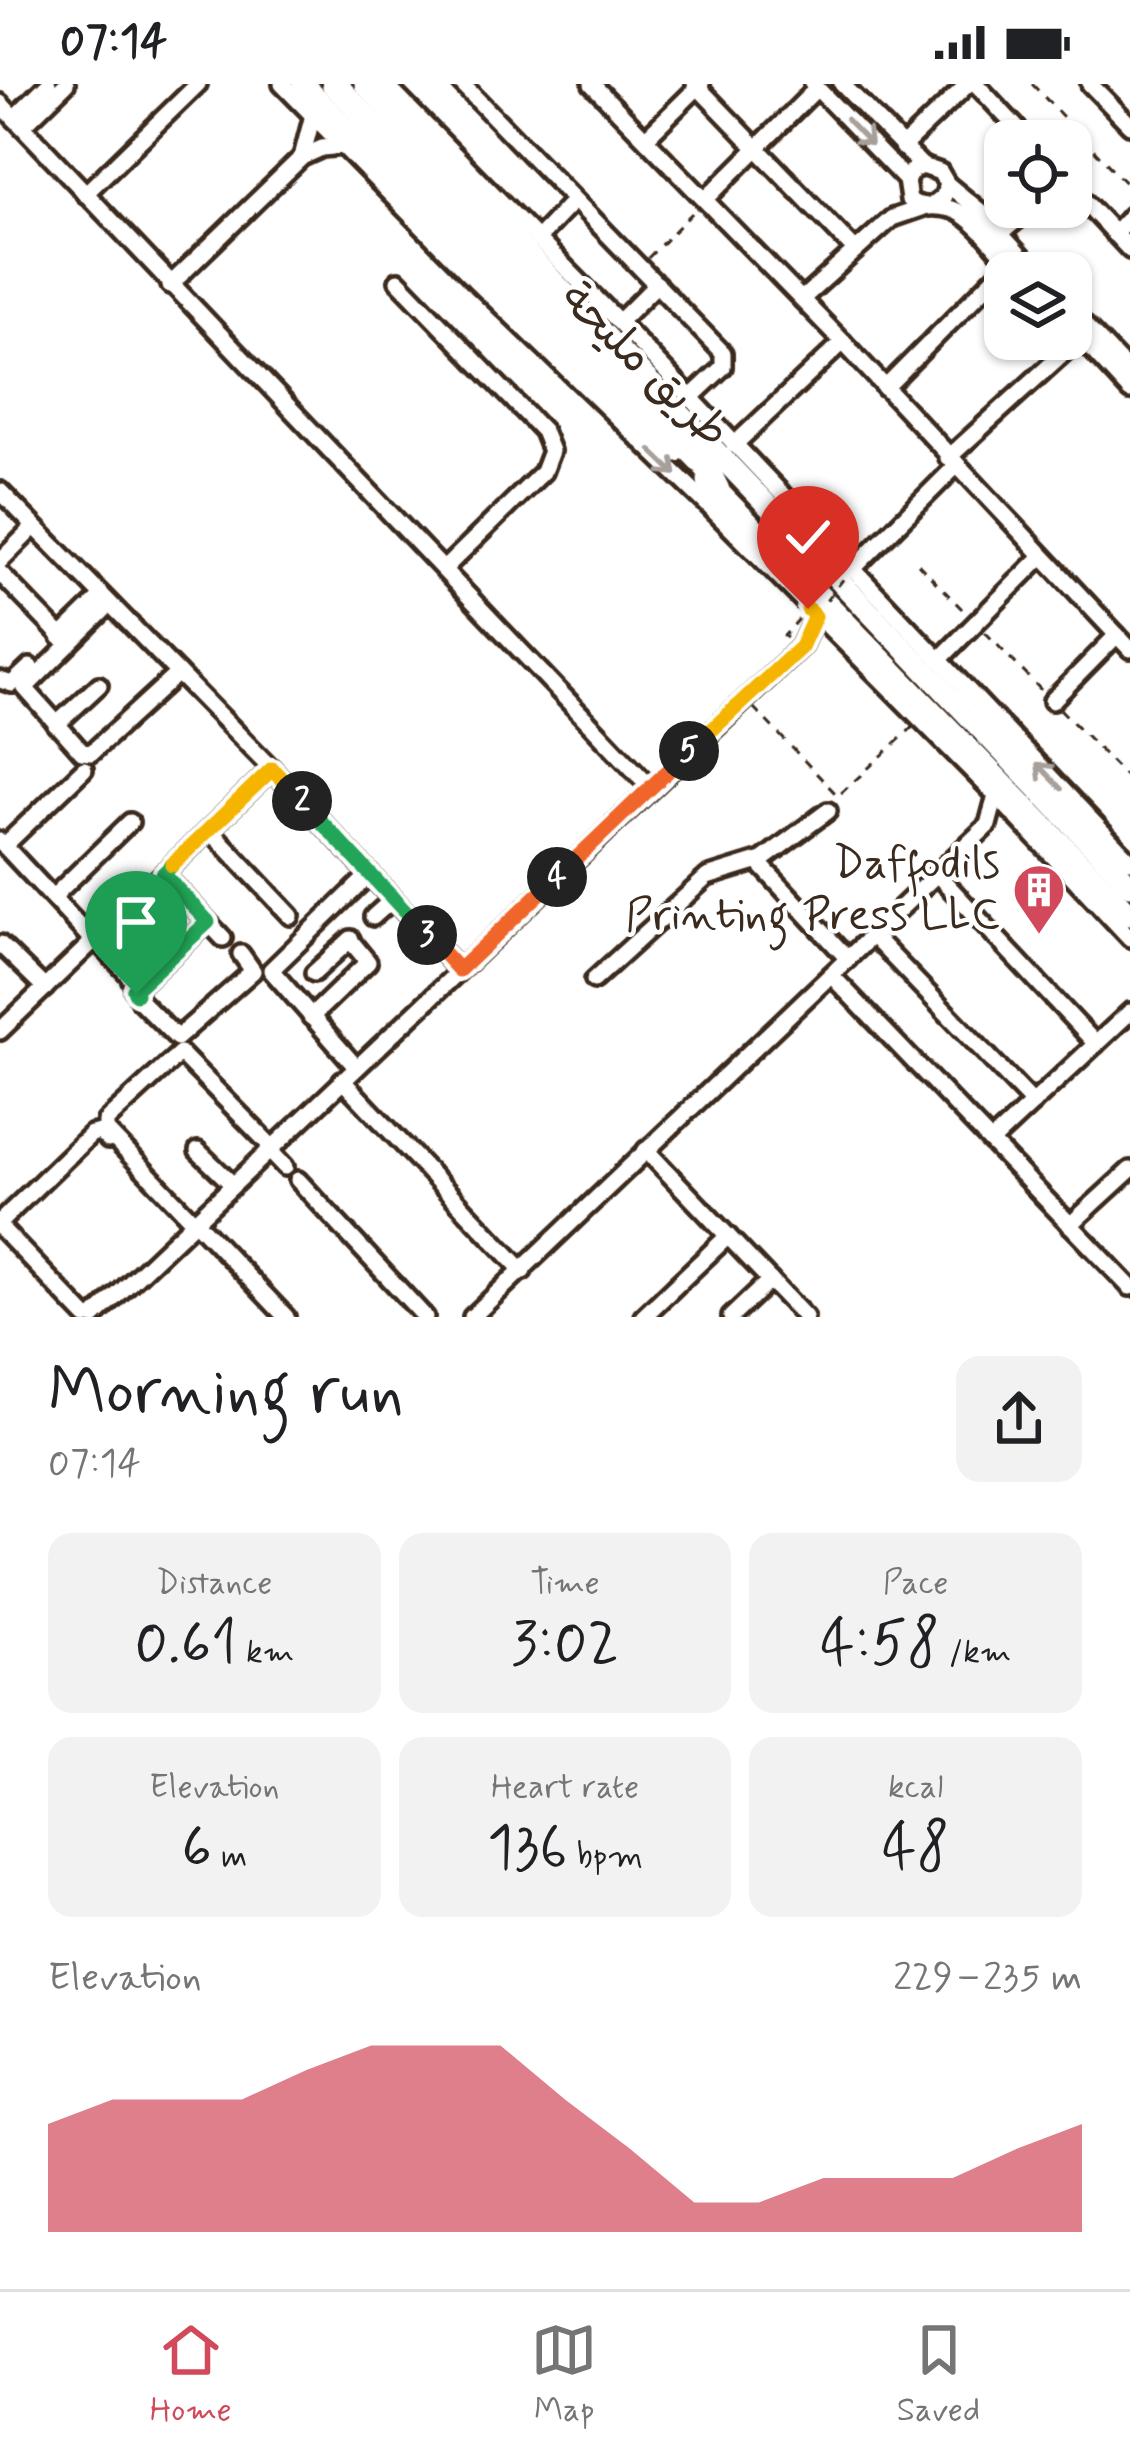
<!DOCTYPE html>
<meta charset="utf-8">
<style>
:root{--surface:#fff;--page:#f2f2f2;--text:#202124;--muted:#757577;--line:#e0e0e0;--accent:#d1495b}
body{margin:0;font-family:Mynerve,"Playpen Sans Arabic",sans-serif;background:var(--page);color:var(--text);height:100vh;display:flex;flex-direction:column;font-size:45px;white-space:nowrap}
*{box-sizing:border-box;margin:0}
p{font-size:39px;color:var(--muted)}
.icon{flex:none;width:66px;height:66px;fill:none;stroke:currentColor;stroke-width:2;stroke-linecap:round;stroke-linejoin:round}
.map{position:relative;height:1233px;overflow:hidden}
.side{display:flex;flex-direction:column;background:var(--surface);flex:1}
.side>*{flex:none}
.fabs{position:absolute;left:984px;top:36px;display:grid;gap:24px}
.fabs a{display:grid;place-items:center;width:108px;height:108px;border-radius:24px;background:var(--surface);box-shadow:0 3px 9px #0004;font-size:60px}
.pin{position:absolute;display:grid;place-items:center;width:102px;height:102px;color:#fff;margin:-123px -51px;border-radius:50% 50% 50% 0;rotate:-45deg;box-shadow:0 0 12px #0007}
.pin .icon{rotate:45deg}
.km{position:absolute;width:60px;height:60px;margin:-30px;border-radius:50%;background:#222;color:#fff;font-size:33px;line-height:60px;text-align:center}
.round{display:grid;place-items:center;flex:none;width:126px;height:126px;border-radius:24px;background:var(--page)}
.head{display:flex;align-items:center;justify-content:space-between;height:204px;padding:0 48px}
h1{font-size:66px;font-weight:600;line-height:90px}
.figures{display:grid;grid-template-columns:repeat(3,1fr);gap:18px;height:204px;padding:12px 48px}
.figures div{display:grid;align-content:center;border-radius:24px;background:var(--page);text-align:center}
.figures b{font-size:60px;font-weight:600}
.figures small{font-size:33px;font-weight:400}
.figures p{font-size:33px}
.chart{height:336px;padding:24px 48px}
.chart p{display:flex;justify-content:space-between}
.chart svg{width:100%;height:216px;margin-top:12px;fill:var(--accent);opacity:.7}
.status{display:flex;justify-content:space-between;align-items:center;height:84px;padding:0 60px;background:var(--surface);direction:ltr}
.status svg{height:33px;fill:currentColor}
.tab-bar{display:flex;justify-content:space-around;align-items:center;height:168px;border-top:3px solid var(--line);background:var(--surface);font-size:33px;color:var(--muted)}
.tab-bar a{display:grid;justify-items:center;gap:6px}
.tab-bar .active{color:var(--accent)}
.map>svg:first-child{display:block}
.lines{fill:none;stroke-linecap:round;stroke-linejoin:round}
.minor-casing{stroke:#3b2a1e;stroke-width:24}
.major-casing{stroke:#3b2a1e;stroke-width:30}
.highway-casing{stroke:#3b2a1e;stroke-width:33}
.path{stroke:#3b2a1e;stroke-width:3;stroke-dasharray:9 9;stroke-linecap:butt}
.minor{stroke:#fff;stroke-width:15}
.major{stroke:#fff;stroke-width:21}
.highway{stroke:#fff;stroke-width:24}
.path-bridge{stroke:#3b2a1e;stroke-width:3;stroke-dasharray:9 9;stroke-linecap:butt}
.oneway{stroke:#a79f9a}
.split-1-casing{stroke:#fff;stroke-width:24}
.split-2-casing{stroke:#fff;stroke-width:24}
.split-3-casing{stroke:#fff;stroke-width:24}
.split-4-casing{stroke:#fff;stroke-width:24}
.split-5-casing{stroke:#fff;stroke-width:24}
.split-6-casing{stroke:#fff;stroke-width:24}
.split-1{stroke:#22a559;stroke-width:15}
.split-2{stroke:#f5b400;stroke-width:15}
.split-3{stroke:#22a559;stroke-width:15}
.split-4{stroke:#f0652b;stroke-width:15}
.split-5{stroke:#f0652b;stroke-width:15}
.split-6{stroke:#f5b400;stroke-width:15}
.labels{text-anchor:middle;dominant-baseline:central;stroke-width:9;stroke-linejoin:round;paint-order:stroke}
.street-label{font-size:45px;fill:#3b2a1e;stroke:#fff}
.poi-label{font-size:45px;fill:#3b2a1e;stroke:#fff;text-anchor:end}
</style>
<div class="status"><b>07:14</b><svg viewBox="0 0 49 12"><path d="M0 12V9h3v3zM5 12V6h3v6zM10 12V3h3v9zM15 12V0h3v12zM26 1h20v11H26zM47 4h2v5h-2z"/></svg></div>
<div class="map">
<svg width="1130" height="1233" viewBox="0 0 1130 1233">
<rect width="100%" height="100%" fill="#fff"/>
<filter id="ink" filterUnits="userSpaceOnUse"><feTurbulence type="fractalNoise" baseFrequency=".00833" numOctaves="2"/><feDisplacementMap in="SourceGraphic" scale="24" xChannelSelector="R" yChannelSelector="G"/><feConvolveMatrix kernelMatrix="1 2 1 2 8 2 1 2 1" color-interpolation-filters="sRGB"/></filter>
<g filter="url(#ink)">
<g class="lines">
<g class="minor-casing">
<g id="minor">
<polyline points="282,0 475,196 706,419 996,711 1130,854"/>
<polyline points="385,0 619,238 1130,777"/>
<polyline points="462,0 723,269 723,283 690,314"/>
<polyline points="592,0 843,258 1130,565"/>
<polyline points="695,0 855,166"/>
<polyline points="813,0 906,96"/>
<polyline points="842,0 922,82"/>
<polyline points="976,0 1029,57"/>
<polyline points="1090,0 1130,41"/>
<polyline points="0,19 651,704"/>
<polyline points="14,34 48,0"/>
<polyline points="23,42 66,0"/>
<polyline points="646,54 701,0"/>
<polyline points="902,63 968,0"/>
<polyline points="302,73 313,31"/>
<polyline points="947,100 980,127 1036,189"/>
<polyline points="1071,103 1130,166"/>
<polyline points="85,110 198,0"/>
<polyline points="706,115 817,4"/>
<path d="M930,123L944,112L947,100L940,88L922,82L912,87L906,96L909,116C924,127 940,119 956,127C979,138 1000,170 1018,189"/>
<polyline points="1001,149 1033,123"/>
<polyline points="1114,150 1130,132"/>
<polyline points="537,155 574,116"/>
<polyline points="398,197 543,347 551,367 543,388 444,485"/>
<polyline points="170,201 302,73 322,64 343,62"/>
<polyline points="802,215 892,134 921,124"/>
<polyline points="1071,227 1130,289"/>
<polyline points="619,238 657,200"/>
<polyline points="1071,243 1130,307"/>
<polyline points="885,304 1009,179"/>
<polyline points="734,361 843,258"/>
<polyline points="948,374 1081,253"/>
<polyline points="0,407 272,685 459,886"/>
<polyline points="0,477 34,443"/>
<polyline points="852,486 956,382"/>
<polyline points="0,489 61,552"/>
<polyline points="110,520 25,604 82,668 91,669 178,589"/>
<polyline points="60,553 102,512"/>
<polyline points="939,576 1042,472"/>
<polyline points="0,596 12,600 30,583"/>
<polyline points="1052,617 1117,551"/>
<polyline points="56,641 99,601"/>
<polyline points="210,746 291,832"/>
<polyline points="0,757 93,857"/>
<polyline points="4,762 84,685"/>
<polyline points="758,778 848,875"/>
<polyline points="163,790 223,854"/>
<polyline points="937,790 1096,960"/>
<polyline points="53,813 130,738"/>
<polyline points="373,833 393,815"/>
<polyline points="872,851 1033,1019"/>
<polyline points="95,855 129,891 140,917 177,954 253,887 241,870"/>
<polyline points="0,860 45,904"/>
<polyline points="314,889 351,855"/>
<polyline points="831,891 1130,1203"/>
<polyline points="594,896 707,793 762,776 828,727"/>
<polyline points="134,906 208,838"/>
<polyline points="311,933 368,878 350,856"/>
<polyline points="0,947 272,685"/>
<polyline points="356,983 271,886 370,790"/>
<polyline points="342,996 523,1187"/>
<polyline points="991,1058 1130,928"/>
<polyline points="268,1065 285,1083"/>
<polyline points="646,1066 805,1233"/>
<polyline points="198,1067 232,1100"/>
<polyline points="298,1096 425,1233"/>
<polyline points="194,1136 286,1233"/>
<polyline points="193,1137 106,1046 106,1037 180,969 271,1062"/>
<polyline points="0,1138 91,1050 100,1048 108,1056"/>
<polyline points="1070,1141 1130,1086"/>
<polyline points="0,1143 86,1233"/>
<polyline points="94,1233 801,563 815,532"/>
<polyline points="472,1233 988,741 996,711"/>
<polyline points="643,1233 728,1152"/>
<polyline points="731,1233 770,1196"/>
</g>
</g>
<g class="major-casing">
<g id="major">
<polyline points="303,0 485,185 676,367"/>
<polyline points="365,0 1130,801"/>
<polyline points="708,397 1130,830"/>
</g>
</g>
<g class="highway-casing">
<polyline id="highway" points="334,0 705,381 717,405"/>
</g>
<g class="path">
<polyline points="1032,0 1130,104"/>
<polyline points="648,174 696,125"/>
<polyline points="918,480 965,528"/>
<polyline points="985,548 1041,606"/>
<polyline points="787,554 784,552 799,535"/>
<polyline points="754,624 838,712 913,643"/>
<polyline points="1060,625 1130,697"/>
</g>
<use href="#minor" class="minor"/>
<use href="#major" class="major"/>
<use href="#highway" class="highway"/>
<polyline class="path-bridge" points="793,559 848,489"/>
</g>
<defs><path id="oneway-shaft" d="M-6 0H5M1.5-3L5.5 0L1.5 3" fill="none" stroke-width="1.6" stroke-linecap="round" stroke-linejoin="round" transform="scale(3)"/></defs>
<g class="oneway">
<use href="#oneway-shaft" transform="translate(859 48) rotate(46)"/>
<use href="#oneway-shaft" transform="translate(663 378) rotate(44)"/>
<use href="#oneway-shaft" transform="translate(1049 692) rotate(-134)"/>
</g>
</g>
<g class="lines" filter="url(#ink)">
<g class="split-1-casing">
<polyline id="split-1" points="136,910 134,906 208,838 163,790 172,781"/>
</g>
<g class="split-2-casing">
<polyline id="split-2" points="172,781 272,685 302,717"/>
</g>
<g class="split-3-casing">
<polyline id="split-3" points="302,717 427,851"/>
</g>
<g class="split-4-casing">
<polyline id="split-4" points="427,851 459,886 557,793"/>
</g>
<g class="split-5-casing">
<polyline id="split-5" points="557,793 689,667"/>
</g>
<g class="split-6-casing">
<polyline id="split-6" points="689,667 801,563 815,532 808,525"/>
</g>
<use href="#split-1" class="split-1"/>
<use href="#split-2" class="split-2"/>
<use href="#split-3" class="split-3"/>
<use href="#split-4" class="split-4"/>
<use href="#split-5" class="split-5"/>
<use href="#split-6" class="split-6"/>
</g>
<defs>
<g id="building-pin" transform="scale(2.7)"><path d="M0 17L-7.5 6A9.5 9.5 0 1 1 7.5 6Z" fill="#d1495b" stroke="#fff"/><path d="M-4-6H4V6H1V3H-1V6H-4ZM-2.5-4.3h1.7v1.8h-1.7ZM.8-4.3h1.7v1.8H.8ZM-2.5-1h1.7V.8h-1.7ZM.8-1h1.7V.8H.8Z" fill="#fff"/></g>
</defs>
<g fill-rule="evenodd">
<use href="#building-pin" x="1039" y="806"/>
</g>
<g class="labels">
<g class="street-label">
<text transform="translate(644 282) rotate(44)">طريق مليحة</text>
</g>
<g class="poi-label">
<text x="1000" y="780">Daffodils<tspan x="1000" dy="52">Printing Press LLC</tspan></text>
</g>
</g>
</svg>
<div class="fabs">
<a><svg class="icon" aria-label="locate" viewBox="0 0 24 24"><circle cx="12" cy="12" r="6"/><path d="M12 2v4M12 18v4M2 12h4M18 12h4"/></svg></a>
<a><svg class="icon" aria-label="layers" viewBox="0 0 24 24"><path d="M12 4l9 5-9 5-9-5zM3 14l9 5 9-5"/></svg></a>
</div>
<div class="pin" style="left:136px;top:910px;background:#1e9e55"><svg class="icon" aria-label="arrive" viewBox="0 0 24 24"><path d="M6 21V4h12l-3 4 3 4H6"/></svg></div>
<div class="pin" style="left:808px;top:525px;background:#d93025"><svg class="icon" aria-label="check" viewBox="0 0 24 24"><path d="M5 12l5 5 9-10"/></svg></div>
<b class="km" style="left:302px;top:717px">2</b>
<b class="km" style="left:427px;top:851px">3</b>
<b class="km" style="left:557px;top:793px">4</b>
<b class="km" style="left:689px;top:667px">5</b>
</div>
<section class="side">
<div class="head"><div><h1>Morning run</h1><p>07:14</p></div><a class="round"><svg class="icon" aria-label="share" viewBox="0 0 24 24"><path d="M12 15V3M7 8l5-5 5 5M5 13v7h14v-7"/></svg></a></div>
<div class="figures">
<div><p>Distance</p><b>0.61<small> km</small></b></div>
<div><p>Time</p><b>3:02</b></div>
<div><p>Pace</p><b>4:58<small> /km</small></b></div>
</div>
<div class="figures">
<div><p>Elevation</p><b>6<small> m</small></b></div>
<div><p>Heart rate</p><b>136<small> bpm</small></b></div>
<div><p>kcal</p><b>48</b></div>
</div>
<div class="chart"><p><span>Elevation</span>229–235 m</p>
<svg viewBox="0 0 160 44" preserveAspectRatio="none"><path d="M0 44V22L10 17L20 17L30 17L40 11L50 6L60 6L70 6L80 17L90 27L100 38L110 38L120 33L130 33L140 33L150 27L160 22V44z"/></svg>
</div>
</section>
<nav class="tab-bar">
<a class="active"><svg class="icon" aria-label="home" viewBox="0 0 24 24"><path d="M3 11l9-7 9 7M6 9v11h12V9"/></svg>Home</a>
<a><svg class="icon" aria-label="map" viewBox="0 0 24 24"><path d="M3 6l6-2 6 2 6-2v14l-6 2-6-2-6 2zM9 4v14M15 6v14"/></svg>Map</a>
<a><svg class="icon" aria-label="saved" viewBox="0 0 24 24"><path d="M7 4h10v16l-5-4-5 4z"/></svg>Saved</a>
</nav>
